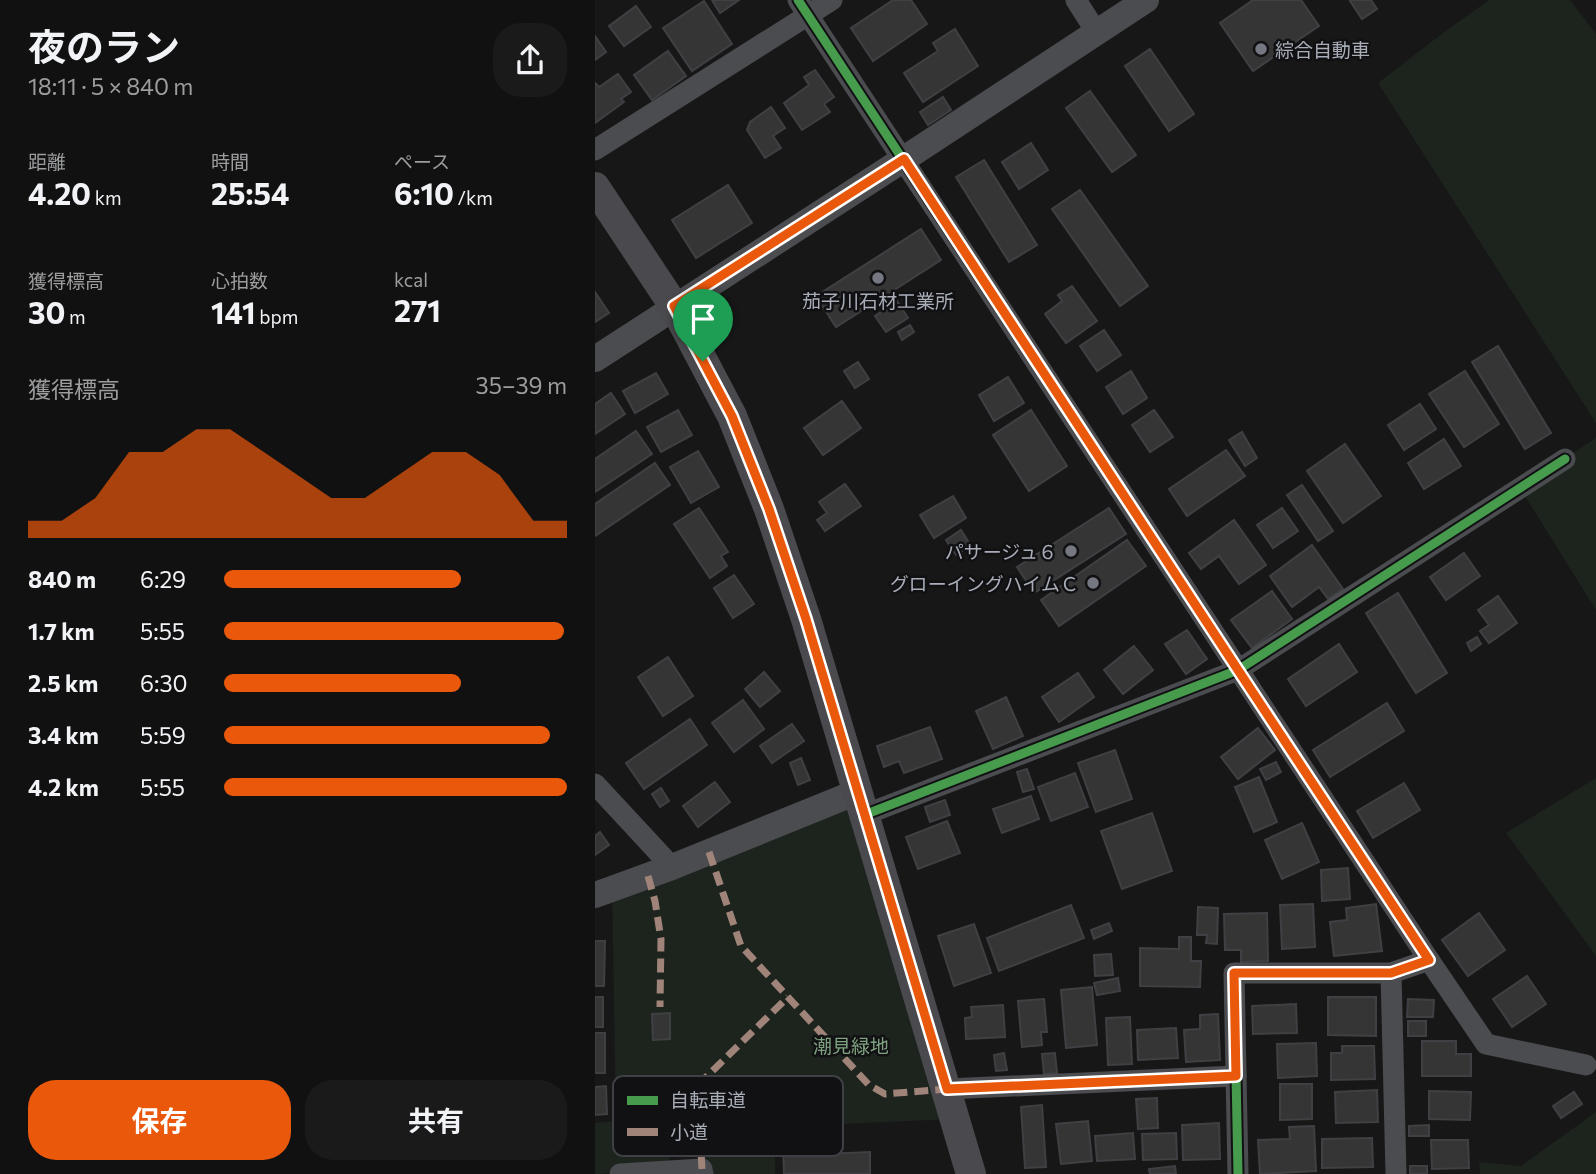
<!DOCTYPE html>
<html lang="ja">
<meta charset="utf-8">
<style>
:root{--surface:#111;--page:#1a1a1a;--text:#f1f3f6;--muted:#9c9d9f;--accent:#ea580c}
body{margin:0;font-family:Commissioner,"Noto Sans JP",sans-serif;background:var(--page);color:var(--text);height:100vh;display:flex;flex-direction:column;font-size:26px;white-space:nowrap}
*{box-sizing:border-box;margin:0}
p{font-size:23px;color:var(--muted)}
.icon{flex:none;width:38px;height:38px;fill:none;stroke:currentColor;stroke-width:2;stroke-linecap:round;stroke-linejoin:round}
.map{position:relative;flex:1;overflow:hidden}
.details{display:flex;flex-direction:column;background:var(--surface);width:595px}
.details>*{flex:none}
.pin{position:absolute;display:grid;place-items:center;width:60px;height:60px;color:#fff;margin:-72px -30px;border-radius:50% 50% 50% 0;rotate:-45deg;box-shadow:0 0 7px #0007}
.pin .icon{rotate:45deg}
.round{display:grid;place-items:center;flex:none;width:74px;height:74px;border-radius:28px;background:var(--page)}
.headline{display:flex;align-items:center;justify-content:space-between;height:119px;padding:0 28px}
h1{font-size:38px;font-weight:700;line-height:52px}
.figures{display:grid;grid-template-columns:repeat(3,1fr);gap:10px;height:119px;padding:7px 28px}
.figures div{display:grid;align-content:center}
.figures b{font-size:30px;font-weight:700}
.figures small{font-size:19px;font-weight:400}
.figures p{font-size:19px}
.chart{height:196px;padding:14px 28px}
.chart p{display:flex;justify-content:space-between}
.chart svg{width:100%;height:126px;margin-top:7px;fill:var(--accent);opacity:.7}
.action{display:flex;gap:14px;margin-top:auto;padding:14px 28px}
.action a{flex:1;height:80px;border-radius:28px;background:var(--accent);color:#fff;font-size:28px;font-weight:700;line-height:80px;text-align:center}
.action a+a{background:var(--page);color:var(--text)}
ul{padding:0 28px;list-style:none;font-size:23px}
li{display:grid;grid-template-columns:112px 84px 1fr;align-items:center;height:52px}
li i{height:18px;border-radius:9px;background:var(--accent)}
main{display:flex;flex:1;min-height:0}
.map>svg:first-child{display:block}
.green{fill:#1d241e}
.building{fill:#353536;stroke:#3f4043;stroke-width:2}
.lines{fill:none;stroke-linecap:round;stroke-linejoin:round}
.minor{stroke:#4b4c50;stroke-width:21}
.tertiary{stroke:#4b4c50;stroke-width:26}
.secondary{stroke:#4a4a4e;stroke-width:30}
.quiet{stroke:#a18479;stroke-width:7;stroke-dasharray:14 7;stroke-linecap:butt}
.cycleway-casing{stroke:#111113;stroke-width:13}
.cycleway{stroke:#469c4c;stroke-width:9}
.route-casing{stroke:#fff;stroke-width:14}
.route{stroke:#ea580c;stroke-width:9}
.poi-dot{fill:#757880;stroke:#111113;stroke-width:2.5}
.labels{text-anchor:middle;dominant-baseline:central;stroke-width:5;stroke-linejoin:round;paint-order:stroke}
.poi-label{font-size:19px;fill:#a8adb8;stroke:#111113;text-anchor:end}
.park-label{font-size:19px;fill:#7fa381;stroke:#111113}
.key{fill:#111113;stroke:#3e4045;stroke-width:2}
.key-label{font-size:19px;fill:#a8adb8}
</style>
<main>
<section class="details">
<div class="headline"><div><h1>夜のラン</h1><p>18:11 · 5 × 840 m</p></div><a class="round"><svg class="icon" aria-label="share" viewBox="0 0 24 24"><path d="M12 15V3M7 8l5-5 5 5M5 13v7h14v-7"/></svg></a></div>
<div class="figures">
<div><p>距離</p><b>4.20<small> km</small></b></div>
<div><p>時間</p><b>25:54</b></div>
<div><p>ペース</p><b>6:10<small> /km</small></b></div>
</div>
<div class="figures">
<div><p>獲得標高</p><b>30<small> m</small></b></div>
<div><p>心拍数</p><b>141<small> bpm</small></b></div>
<div><p>kcal</p><b>271</b></div>
</div>
<div class="chart"><p><span>獲得標高</span>35–39 m</p>
<svg viewBox="0 0 160 44" preserveAspectRatio="none"><path d="M0 44V38L10 38L20 30L30 14L40 14L50 6L60 6L70 14L80 22L90 30L100 30L110 22L120 14L130 14L140 22L150 38L160 38V44z"/></svg>
</div>
<ul>
<li><b>840 m</b>6:29<i style="width:69%"></i></li>
<li><b>1.7 km</b>5:55<i style="width:99%"></i></li>
<li><b>2.5 km</b>6:30<i style="width:69%"></i></li>
<li><b>3.4 km</b>5:59<i style="width:95%"></i></li>
<li><b>4.2 km</b>5:55<i style="width:100%"></i></li>
</ul>
<div class="action"><a>保存</a><a>共有</a></div>
</section>
<div class="map">
<svg width="1001" height="1174" viewBox="0 0 1001 1174">
<rect width="100%" height="100%" fill="#171717"/>
<g class="green">
<polygon points="894,0 975,0 1001,34 1001,423 783,83 852,30"/>
<polygon points="1001,438 1001,610 925,488"/>
<polygon points="1001,778 1001,956 911,833"/>
<polygon points="262,792 360,1119 180,1127 180,1174 108,1174 104,1104 76,1106 74,1171 0,1174 0,1123 21,1121 17,889"/>
<polygon points="1001,1112 1001,1174 885,1174 884,1162 926,1166"/>
</g>
<g class="building">
<polygon points="117,0 144,0 125,13"/>
<polygon points="298,0 316,0 332,24 278,61 256,28"/>
<polygon points="658,0 706,0 724,26 658,71 625,23"/>
<polygon points="757,0 776,0 782,9 767,19 755,1"/>
<polygon points="109,1 137,44 97,71 68,28"/>
<polygon points="41,6 56,27 29,46 14,26"/>
<polygon points="360,29 383,66 328,102 309,73 343,51 338,43"/>
<polygon points="0,36 11,52 0,60"/>
<polygon points="555,49 599,114 574,131 530,66"/>
<polygon points="73,51 91,76 57,100 39,75"/>
<polygon points="220,70 239,97 229,104 235,112 207,130 189,103 214,85 209,77"/>
<polygon points="23,74 36,92 26,99 29,102 0,123 0,83 4,87"/>
<polygon points="495,91 541,155 517,172 471,108"/>
<polygon points="348,97 356,110 333,125 325,112"/>
<polygon points="176,107 190,128 178,136 186,148 170,158 152,130 155,122"/>
<polygon points="436,143 453,170 424,189 407,162"/>
<polygon points="389,160 442,245 414,262 361,177"/>
<polygon points="133,185 157,223 101,258 77,220"/>
<polygon points="485,190 553,286 525,306 457,209"/>
<polygon points="326,229 346,260 241,327 221,296"/>
<polygon points="477,286 502,321 471,343 450,314 467,301 463,295"/>
<polygon points="0,292 14,313 0,322"/>
<polygon points="302,301 313,318 291,332 280,316"/>
<polygon points="315,325 319,332 307,340 303,332"/>
<polygon points="509,330 526,355 502,371 485,346"/>
<polygon points="903,346 956,433 930,449 877,362"/>
<polygon points="263,362 274,379 260,388 249,371"/>
<polygon points="536,371 552,398 528,414 511,387"/>
<polygon points="870,371 904,424 869,447 834,394"/>
<polygon points="61,373 73,394 40,413 28,391"/>
<polygon points="413,377 429,403 399,421 384,395"/>
<polygon points="16,393 30,414 0,434 0,404"/>
<polygon points="247,401 266,428 228,455 209,428"/>
<polygon points="825,404 841,429 809,450 793,425"/>
<polygon points="83,410 97,435 66,452 52,427"/>
<polygon points="436,410 472,466 434,491 398,435"/>
<polygon points="559,410 578,437 555,452 537,425"/>
<polygon points="41,431 57,454 0,492 0,459"/>
<polygon points="647,432 662,458 650,466 634,440"/>
<polygon points="849,439 866,466 829,489 813,463"/>
<polygon points="750,444 786,496 748,523 712,471"/>
<polygon points="631,450 650,476 592,516 574,489"/>
<polygon points="103,451 124,487 96,503 75,467"/>
<polygon points="60,463 75,485 0,536 0,504"/>
<polygon points="250,484 266,506 230,531 222,520 232,513 224,502"/>
<polygon points="707,485 738,531 723,541 692,495"/>
<polygon points="358,496 371,518 339,538 325,515"/>
<polygon points="104,508 133,552 126,556 132,566 115,578 79,524"/>
<polygon points="514,508 531,534 439,593 422,567"/>
<polygon points="687,508 703,531 678,548 662,525"/>
<polygon points="639,520 671,565 644,584 624,556 606,569 594,553"/>
<polygon points="366,530 376,546 361,555 351,540"/>
<polygon points="532,540 551,566 464,626 446,600"/>
<polygon points="717,545 748,589 733,599 724,587 697,607 675,576"/>
<polygon points="869,553 885,576 851,600 835,577"/>
<polygon points="139,575 159,604 138,618 119,588"/>
<polygon points="677,591 697,619 657,648 636,620"/>
<polygon points="803,593 852,673 821,693 771,613"/>
<polygon points="903,596 922,623 894,643 885,631 894,625 883,610"/>
<polygon points="592,630 612,659 591,674 570,644"/>
<polygon points="882,637 886,644 876,651 872,643"/>
<polygon points="744,644 762,672 711,706 693,679"/>
<polygon points="539,646 558,670 528,694 509,670"/>
<polygon points="73,657 98,696 68,716 43,677"/>
<polygon points="169,672 185,691 165,707 150,689"/>
<polygon points="483,673 499,697 464,722 447,697"/>
<polygon points="411,697 428,736 398,749 381,711"/>
<polygon points="148,700 169,729 139,752 117,723"/>
<polygon points="792,703 809,731 735,777 718,750"/>
<polygon points="95,719 112,745 49,789 31,763"/>
<polygon points="197,724 209,741 177,763 165,746"/>
<polygon points="335,727 347,759 309,773 304,761 289,767 282,746"/>
<polygon points="663,728 680,750 643,779 626,757"/>
<polygon points="520,750 537,799 501,812 483,763"/>
<polygon points="206,758 215,780 203,785 195,763"/>
<polygon points="681,762 686,772 671,780 665,769"/>
<polygon points="432,769 439,789 428,792 422,772"/>
<polygon points="480,773 493,807 456,821 443,787"/>
<polygon points="664,777 682,822 659,832 640,787"/>
<polygon points="120,782 135,802 103,827 88,806"/>
<polygon points="809,783 825,810 778,838 762,811"/>
<polygon points="66,788 74,801 65,807 57,794"/>
<polygon points="436,796 444,819 407,833 398,809"/>
<polygon points="350,800 355,815 335,822 330,807"/>
<polygon points="557,813 577,871 527,889 506,831"/>
<polygon points="352,821 365,853 323,869 311,837"/>
<polygon points="707,823 724,862 687,879 670,840"/>
<polygon points="5,832 14,845 0,855 0,836"/>
<polygon points="753,868 755,899 727,901 726,870"/>
<polygon points="718,904 720,947 687,949 685,905"/>
<polygon points="781,904 787,951 739,956 735,922 752,920 751,908"/>
<polygon points="476,905 489,938 404,971 392,938"/>
<polygon points="603,907 623,908 622,944 611,943 612,935 602,935"/>
<polygon points="672,913 673,961 646,962 646,950 630,950 629,914"/>
<polygon points="884,913 910,950 873,976 847,940"/>
<polygon points="514,923 517,931 499,939 496,930"/>
<polygon points="379,924 396,973 359,986 343,936"/>
<polygon points="584,937 596,937 596,961 606,961 605,987 545,986 545,948 584,949"/>
<polygon points="0,941 10,941 9,986 0,986"/>
<polygon points="516,954 518,975 500,976 499,955"/>
<polygon points="932,976 951,1004 917,1027 898,999"/>
<polygon points="523,978 525,991 502,995 499,983"/>
<polygon points="497,987 502,1045 471,1048 466,990"/>
<rect x="0" y="997" width="8" height="30"/>
<polygon points="733,997 781,997 781,1036 733,1035"/>
<polygon points="449,999 452,1032 446,1032 447,1045 427,1047 423,1001"/>
<polygon points="813,999 839,1000 838,1017 812,1017"/>
<polygon points="701,1004 702,1033 658,1034 657,1006"/>
<polygon points="408,1005 410,1037 371,1039 370,1018 377,1017 376,1007"/>
<polygon points="75,1013 75,1039 58,1040 57,1014"/>
<polygon points="623,1014 625,1060 591,1062 589,1030 605,1029 605,1015"/>
<polygon points="535,1017 537,1064 513,1065 511,1018"/>
<rect x="813" y="1021" width="18" height="15"/>
<polygon points="581,1028 583,1058 543,1060 542,1030"/>
<rect x="0" y="1033" width="10" height="40"/>
<polygon points="827,1041 861,1041 861,1054 876,1054 876,1076 827,1076"/>
<polygon points="721,1043 722,1076 683,1078 682,1044"/>
<polygon points="747,1046 779,1046 780,1079 736,1080 736,1053 747,1053"/>
<polygon points="409,1053 412,1070 401,1071 399,1055"/>
<polygon points="460,1053 462,1073 449,1074 447,1054"/>
<polygon points="685,1084 717,1084 717,1119 685,1120"/>
<polygon points="11,1086 12,1114 0,1115 0,1087"/>
<polygon points="782,1090 783,1122 741,1123 740,1092"/>
<polygon points="834,1091 876,1092 875,1120 834,1119"/>
<polygon points="979,1092 987,1104 966,1118 958,1106"/>
<polygon points="562,1098 563,1128 543,1129 541,1099"/>
<polygon points="447,1105 451,1167 430,1168 426,1107"/>
<polygon points="493,1121 497,1161 466,1164 461,1124"/>
<polygon points="624,1123 625,1159 588,1160 587,1125"/>
<polygon points="834,1125 834,1136 814,1136 814,1126"/>
<polygon points="719,1126 721,1171 665,1174 663,1140 695,1139 694,1127"/>
<polygon points="538,1133 540,1159 502,1161 500,1136"/>
<polygon points="581,1133 582,1159 548,1160 547,1134"/>
<polygon points="777,1138 778,1167 727,1168 727,1139"/>
<polygon points="836,1140 873,1140 874,1168 837,1169"/>
<polygon points="228,1142 228,1154 275,1152 275,1174 189,1174 188,1144"/>
<polygon points="580,1166 581,1174 555,1174 554,1169"/>
<rect x="815" y="1166" width="17" height="8"/>
</g>
<g class="lines">
<g class="minor">
<polyline points="203,0 834,960 796,973 639,973 643,1174"/>
<polyline points="481,0 502,33"/>
<polyline points="0,150 237,0"/>
<polyline points="0,784 77,867"/>
<polyline points="269,815 643,670 970,459"/>
<polyline points="834,960 891,1044 991,1065"/>
<polyline points="796,973 801,1174"/>
<polyline points="352,1089 641,1076"/>
<polyline points="25,1174 107,1169 108,1174"/>
</g>
<g class="tertiary">
<polyline points="0,359 309,159 551,0"/>
<polyline points="0,895 77,867 262,792"/>
</g>
<polyline class="secondary" points="0,187 79,306 137,416 174,509 211,619 376,1174"/>
<g class="quiet">
<polyline points="114,852 146,946 274,1085 290,1094 352,1089"/>
<polyline points="53,876 60,901 66,939 65,1007"/>
<polyline points="107,1169 102,1086 193,997"/>
</g>
<g class="cycleway-casing">
<g id="cycleway">
<polyline points="203,0 834,960 796,973 639,973 643,1174"/>
<polyline points="269,815 643,670 970,459"/>
</g>
</g>
<use href="#cycleway" class="cycleway"/>
</g>
<g class="lines">
<g class="route-casing">
<polygon id="route" points="309,159 643,670 834,960 796,973 639,973 641,1076 352,1089 211,619 174,509 137,416 79,306"/>
</g>
<use href="#route" class="route"/>
</g>
<g class="poi-dot">
<circle cx="666" cy="49" r="7"/>
<circle cx="283" cy="278" r="7"/>
<circle cx="476" cy="551" r="7"/>
<circle cx="498" cy="583" r="7"/>
</g>
<g class="labels">
<g class="poi-label">
<text x="680" y="49" text-anchor="start">綜合自動車</text>
<text x="283" y="300" text-anchor="middle">茄子川石材工業所</text>
<text x="462" y="551">パサージュ６</text>
<text x="484" y="583">グローイングハイムＣ</text>
</g>
<g class="park-label">
<text x="256" y="1045">潮見緑地</text>
</g>
</g>
<rect x="18" y="1076" width="230" height="80" rx="10" class="key"/>
<rect x="32" y="1096" width="31" height="9" fill="#469c4c"/>
<rect x="32" y="1128" width="31" height="8" fill="#a18479"/>
<g class="key-label">
<text x="75" y="1107">自転車道</text>
<text x="75" y="1139">小道</text>
</g>
</svg>
<div class="pin" style="left:108px;top:361px;background:#1e9e55"><svg class="icon" aria-label="arrive" viewBox="0 0 24 24"><path d="M6 21V4h12l-3 4 3 4H6"/></svg></div>
</div>
</main>
